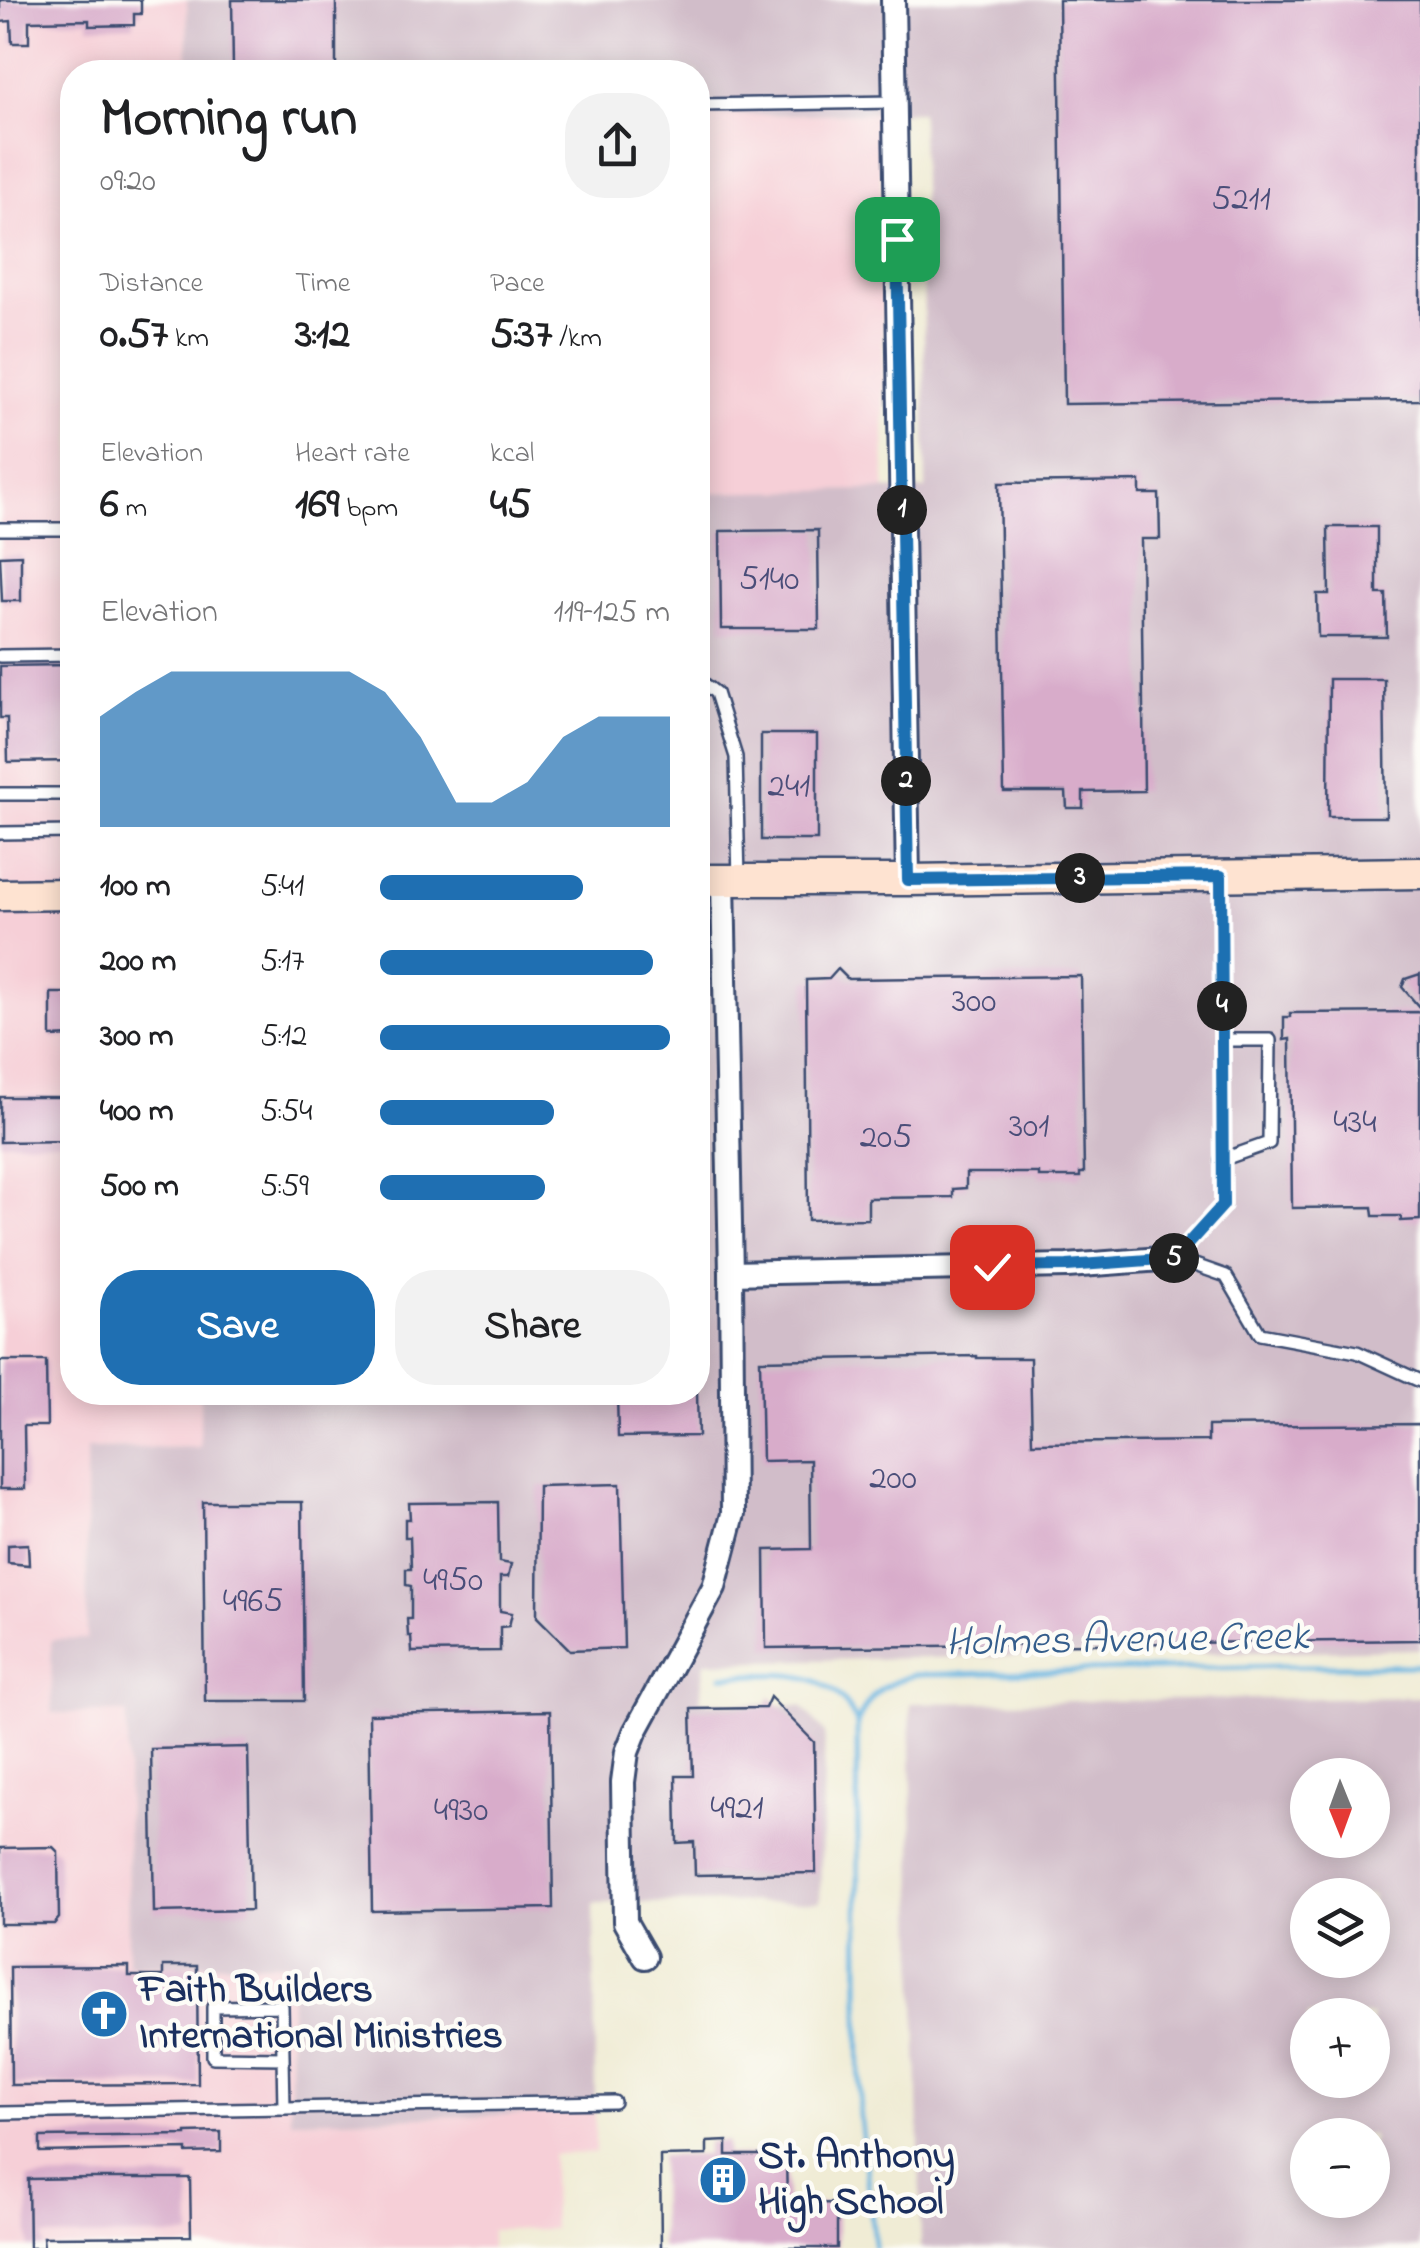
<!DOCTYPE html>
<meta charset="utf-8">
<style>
:root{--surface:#fff;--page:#f2f2f2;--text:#202124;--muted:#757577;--accent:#1f6fb2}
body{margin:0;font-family:"Indie Flower",sans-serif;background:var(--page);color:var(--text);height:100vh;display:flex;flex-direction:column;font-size:38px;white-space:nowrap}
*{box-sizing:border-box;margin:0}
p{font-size:32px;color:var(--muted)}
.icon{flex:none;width:55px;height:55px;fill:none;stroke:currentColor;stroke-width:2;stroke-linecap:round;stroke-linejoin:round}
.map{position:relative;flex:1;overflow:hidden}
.sheet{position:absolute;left:60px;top:60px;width:650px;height:1345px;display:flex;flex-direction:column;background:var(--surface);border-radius:40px;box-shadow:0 5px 25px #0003}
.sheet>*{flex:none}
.needle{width:65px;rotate:179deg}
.buttons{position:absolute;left:1290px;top:1758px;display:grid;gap:20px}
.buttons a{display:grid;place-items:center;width:100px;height:100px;border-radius:50%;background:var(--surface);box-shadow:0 5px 25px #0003;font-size:50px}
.pin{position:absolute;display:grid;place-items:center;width:85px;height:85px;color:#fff;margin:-42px;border-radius:20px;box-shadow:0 5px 15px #0006}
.km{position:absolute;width:50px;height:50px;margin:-25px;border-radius:50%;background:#222;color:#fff;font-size:28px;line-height:50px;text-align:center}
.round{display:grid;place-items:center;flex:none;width:105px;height:105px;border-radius:40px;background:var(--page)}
.head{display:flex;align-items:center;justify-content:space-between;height:170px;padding:0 40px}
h1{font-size:55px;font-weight:700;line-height:75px}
.stats{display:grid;grid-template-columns:repeat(3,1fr);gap:15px;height:170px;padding:10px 40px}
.stats div{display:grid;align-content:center}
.stats b{font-size:42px;font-weight:700}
.stats small{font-size:28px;font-weight:400}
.stats p{font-size:28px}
.chart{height:280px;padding:20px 40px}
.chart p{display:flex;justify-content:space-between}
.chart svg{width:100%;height:180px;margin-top:10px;fill:var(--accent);opacity:.7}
.action{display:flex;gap:20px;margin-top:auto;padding:20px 40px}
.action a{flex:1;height:115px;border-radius:40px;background:var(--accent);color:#fff;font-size:40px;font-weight:700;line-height:115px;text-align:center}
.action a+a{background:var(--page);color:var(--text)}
ul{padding:0 40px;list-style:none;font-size:32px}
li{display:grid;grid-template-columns:160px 120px 1fr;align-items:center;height:75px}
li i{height:25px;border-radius:12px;background:var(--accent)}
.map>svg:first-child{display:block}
.built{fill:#f6cfd7}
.industrial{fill:#d1bdc9;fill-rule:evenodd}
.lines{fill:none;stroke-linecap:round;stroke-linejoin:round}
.stream{stroke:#66b4e0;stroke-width:5}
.building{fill:#d8acca}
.lane-casing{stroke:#3b4b70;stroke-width:16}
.street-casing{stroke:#3b4b70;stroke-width:28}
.secondary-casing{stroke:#3b4b70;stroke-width:35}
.lane{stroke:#fff;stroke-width:11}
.street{stroke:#fff;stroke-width:22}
.secondary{stroke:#fee3d1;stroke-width:30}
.route-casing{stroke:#fff;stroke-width:20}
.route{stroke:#1f6fb2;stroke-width:12}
.labels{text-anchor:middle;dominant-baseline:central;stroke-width:9;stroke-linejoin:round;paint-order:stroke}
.number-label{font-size:35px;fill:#4a4e79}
.poi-label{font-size:40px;font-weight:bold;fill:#1b2f5e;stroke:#fdfcf7;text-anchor:start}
.water-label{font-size:42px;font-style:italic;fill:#355e8c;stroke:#fdfcf7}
</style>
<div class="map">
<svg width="1420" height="2248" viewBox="0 0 1420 2248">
<rect width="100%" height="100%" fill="#fdfcf7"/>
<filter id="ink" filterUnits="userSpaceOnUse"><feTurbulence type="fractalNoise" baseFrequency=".01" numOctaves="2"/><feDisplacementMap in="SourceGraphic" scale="20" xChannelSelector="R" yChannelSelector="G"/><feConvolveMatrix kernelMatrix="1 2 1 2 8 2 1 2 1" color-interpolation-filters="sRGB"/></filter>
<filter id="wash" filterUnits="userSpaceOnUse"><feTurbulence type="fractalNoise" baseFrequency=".0048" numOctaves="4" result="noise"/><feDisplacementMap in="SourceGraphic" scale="40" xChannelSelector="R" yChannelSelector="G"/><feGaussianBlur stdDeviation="2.25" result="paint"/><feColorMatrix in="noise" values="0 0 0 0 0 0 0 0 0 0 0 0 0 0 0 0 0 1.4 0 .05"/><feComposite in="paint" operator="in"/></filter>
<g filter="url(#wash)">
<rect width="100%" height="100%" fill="#f0ecd5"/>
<g class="built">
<polygon points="0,0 187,0 188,72 72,72 72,1392 200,1393 201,1447 86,1449 87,1639 53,1713 127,1712 128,1965 291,1963 290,2120 595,2113 595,2153 552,2154 553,2229 491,2230 491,2248 0,2248"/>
<polygon points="880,113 885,490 698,493 698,116"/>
</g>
<g class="industrial">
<polygon points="187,0 1420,0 1420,1649 705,1662 700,1701 802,1706 825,1733 820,1902 594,1903 595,2113 290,2120 291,1963 128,1965 127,1713 52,1713 51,1640 87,1639 86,1449 200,1447 200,1393 698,1392 698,493 926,489 921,112 698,116 698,72 188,72"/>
<path d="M1420,1697V2248H921L910,1703ZM1308,1775H1372V1840H1308ZM1308,1895H1372V1960H1308ZM1308,2015H1372V2080H1308ZM1308,2135H1372V2200H1308Z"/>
</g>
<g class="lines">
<g class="stream">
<path d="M722,1676C779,1675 829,1663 857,1723"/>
<path d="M875,2248L860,2116L857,1723C872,1691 880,1686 914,1675L1287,1666H1420"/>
</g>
</g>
<g id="blocks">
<g class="building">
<polygon points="0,0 141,0 141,14 134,14 134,25 89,26 89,20 29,21 29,43 12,43 11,21 0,22"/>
<polygon points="232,0 336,0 336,68 233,69"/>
<polygon points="1059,0 1420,0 1420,400 1064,404"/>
<polygon points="1140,481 1140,494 1159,494 1160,539 1141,539 1144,791 1083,792 1083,808 1067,808 1066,792 1004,792 999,483"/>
<polygon points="1328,527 1377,527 1377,594 1386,594 1387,637 1318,637 1317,594 1329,594"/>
<polygon points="818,530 819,629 721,629 720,531"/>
<polygon points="21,555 21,601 2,601 0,556"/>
<polygon points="72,665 72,761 8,762 7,718 0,718 0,666"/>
<polygon points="1329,679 1384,679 1386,817 1328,817"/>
<rect x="761" y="734" width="56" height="106"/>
<polygon points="838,969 848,979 1081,976 1084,1173 1080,1173 1080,1177 1039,1177 1039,1173 966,1173 966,1188 953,1189 953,1197 868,1198 868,1219 808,1220 806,980 829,979"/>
<polygon points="1420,974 1420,1008 1402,987 1405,979"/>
<polygon points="51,993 72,993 72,1036 51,1037"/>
<polygon points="1420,1012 1420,1220 1401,1221 1401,1216 1373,1216 1372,1207 1292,1208 1290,1039 1284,1040 1284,1017 1290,1017 1290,1013"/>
<polygon points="0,1097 69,1097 69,1113 72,1113 71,1141 0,1142"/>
<polygon points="977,1356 977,1358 1030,1358 1032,1443 1208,1441 1208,1426 1420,1424 1420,1640 766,1648 765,1550 811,1549 810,1460 762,1461 760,1360"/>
<polygon points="0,1361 46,1361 47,1426 24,1426 25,1489 0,1489"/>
<polygon points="617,1392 697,1392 698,1436 618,1437"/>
<polygon points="620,1484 624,1648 570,1650 537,1617 538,1486"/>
<polygon points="203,1502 302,1502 304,1701 205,1701"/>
<polygon points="498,1502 499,1562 511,1564 508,1577 500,1577 500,1611 512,1613 509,1626 500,1627 500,1651 412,1652 411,1636 408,1636 407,1619 411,1619 411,1586 406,1585 406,1569 411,1569 410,1537 405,1537 405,1519 410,1519 409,1503"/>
<polygon points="28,1544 29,1565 8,1563 8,1545"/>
<polygon points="770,1697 814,1742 816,1873 695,1875 694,1842 677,1843 676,1776 693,1776 691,1709 765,1708"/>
<polygon points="550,1711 553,1908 372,1911 369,1714"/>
<polygon points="248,1747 251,1910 154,1912 151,1749"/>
<polygon points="53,1847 58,1852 59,1918 54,1924 0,1924 0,1848"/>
<polygon points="129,1966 129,1976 163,1976 163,1966 197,1966 198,2084 11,2085 10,1967"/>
<polygon points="221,2132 221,2152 187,2153 187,2149 40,2152 40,2137 186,2135 186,2133"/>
<polygon points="727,2141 727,2155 786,2155 787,2204 837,2203 837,2248 661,2248 660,2156 707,2155 707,2142"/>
<polygon points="91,2178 190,2178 191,2236 43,2237 44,2248 29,2248 28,2179"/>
</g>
</g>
</g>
<g filter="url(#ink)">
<use href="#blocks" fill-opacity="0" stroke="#3b4b70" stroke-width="2.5"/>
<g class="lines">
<g class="lane-casing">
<g id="lane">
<polyline points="698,105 895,102"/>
<polyline points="0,529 72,529"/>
<polyline points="0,656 72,655"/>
<polyline points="698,683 703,683 716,693 736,757 739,880"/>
<polyline points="0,794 72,794"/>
<polyline points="0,833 72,832"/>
<polyline points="1221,876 1223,1205 1175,1258 1226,1276 1260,1334 1357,1352 1420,1381"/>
<polyline points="1221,1160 1269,1143 1270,1040 1222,1040"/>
<polyline points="283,2058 213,2057 213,2007 282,2006 284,2108"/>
<polyline points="0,2113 614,2102"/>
</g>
</g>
<g class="street-casing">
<g id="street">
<polyline points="893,0 908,880"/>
<polyline points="731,1273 1067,1266 1175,1258"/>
<polyline points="645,1957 625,1922 623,1782 627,1752 635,1732 714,1587 733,1514 731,1273 723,880"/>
</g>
</g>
<g class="secondary-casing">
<g id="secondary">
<polyline points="698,880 908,880 1420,873"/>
<polyline points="0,895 72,894"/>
</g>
</g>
<use href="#lane" class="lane"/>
<use href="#street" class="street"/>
<use href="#secondary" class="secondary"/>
</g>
</g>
<g class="lines" filter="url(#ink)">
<g class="route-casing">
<polyline id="route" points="897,239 908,880 1221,876 1223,1205 1175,1258 1067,1266 992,1267"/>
</g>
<use href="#route" class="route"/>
</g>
<defs>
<g id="church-disc" transform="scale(2.5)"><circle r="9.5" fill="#1f6fb2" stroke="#fdfcf7"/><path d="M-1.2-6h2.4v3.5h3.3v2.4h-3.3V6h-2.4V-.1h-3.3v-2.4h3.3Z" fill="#fff"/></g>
<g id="building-disc" transform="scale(2.5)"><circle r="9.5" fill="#1f6fb2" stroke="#fdfcf7"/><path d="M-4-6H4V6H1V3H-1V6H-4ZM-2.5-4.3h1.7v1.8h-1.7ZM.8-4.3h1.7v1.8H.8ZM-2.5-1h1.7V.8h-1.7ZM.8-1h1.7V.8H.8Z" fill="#fff"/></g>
</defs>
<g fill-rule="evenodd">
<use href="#church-disc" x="104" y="2014"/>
<use href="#building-disc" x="723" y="2180"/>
</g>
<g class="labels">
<g class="number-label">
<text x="1241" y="200">5211</text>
<text x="769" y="580">5140</text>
<text x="789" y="787">241</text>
<text x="974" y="1002">300</text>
<text x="1355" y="1123">434</text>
<text x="1029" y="1127">301</text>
<text x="886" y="1138">205</text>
<text x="893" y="1479">200</text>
<text x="453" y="1581">4950</text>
<text x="253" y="1602">4965</text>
<text x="737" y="1809">4921</text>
<text x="461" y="1811">4930</text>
</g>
<g class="poi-label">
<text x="139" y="1991">Faith Builders<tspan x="139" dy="46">International Ministries</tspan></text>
<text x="758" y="2157">St. Anthony<tspan x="758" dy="46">High School</tspan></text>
</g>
<g class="water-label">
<text transform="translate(1127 1641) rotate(-1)">Holmes Avenue Creek</text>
</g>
</g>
</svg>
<div class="buttons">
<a><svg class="needle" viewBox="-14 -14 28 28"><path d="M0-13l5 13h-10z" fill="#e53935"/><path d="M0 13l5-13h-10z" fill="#757577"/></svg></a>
<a><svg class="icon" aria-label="layers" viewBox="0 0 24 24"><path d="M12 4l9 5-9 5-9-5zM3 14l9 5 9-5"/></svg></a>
<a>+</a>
<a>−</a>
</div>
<div class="pin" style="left:897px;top:239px;background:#1e9e55"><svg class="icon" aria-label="arrive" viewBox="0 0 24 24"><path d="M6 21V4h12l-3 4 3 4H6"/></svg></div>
<div class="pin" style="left:992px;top:1267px;background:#d93025"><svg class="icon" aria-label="check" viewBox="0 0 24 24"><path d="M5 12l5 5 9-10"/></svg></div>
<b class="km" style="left:902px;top:510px">1</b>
<b class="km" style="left:906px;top:781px">2</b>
<b class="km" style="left:1080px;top:878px">3</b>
<b class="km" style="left:1222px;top:1006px">4</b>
<b class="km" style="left:1174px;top:1258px">5</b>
<section class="sheet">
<div class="head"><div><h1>Morning run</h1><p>09:20</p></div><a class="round"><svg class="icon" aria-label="share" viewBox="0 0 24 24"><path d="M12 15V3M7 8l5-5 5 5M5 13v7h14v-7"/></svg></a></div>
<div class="stats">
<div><p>Distance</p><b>0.57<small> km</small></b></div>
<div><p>Time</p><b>3:12</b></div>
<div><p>Pace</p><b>5:37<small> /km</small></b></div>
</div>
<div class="stats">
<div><p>Elevation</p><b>6<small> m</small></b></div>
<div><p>Heart rate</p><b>169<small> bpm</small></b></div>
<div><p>kcal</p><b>45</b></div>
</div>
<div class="chart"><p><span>Elevation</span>119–125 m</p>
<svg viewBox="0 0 160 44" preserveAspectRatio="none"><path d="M0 44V17L10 11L20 6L30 6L40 6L50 6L60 6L70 6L80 11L90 22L100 38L110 38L120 33L130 22L140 17L150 17L160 17V44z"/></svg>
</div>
<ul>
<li><b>100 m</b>5:41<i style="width:70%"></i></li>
<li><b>200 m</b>5:17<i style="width:94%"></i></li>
<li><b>300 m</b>5:12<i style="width:100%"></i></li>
<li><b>400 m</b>5:54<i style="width:60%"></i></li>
<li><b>500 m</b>5:59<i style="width:57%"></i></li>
</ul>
<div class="action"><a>Save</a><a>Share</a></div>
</section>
</div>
